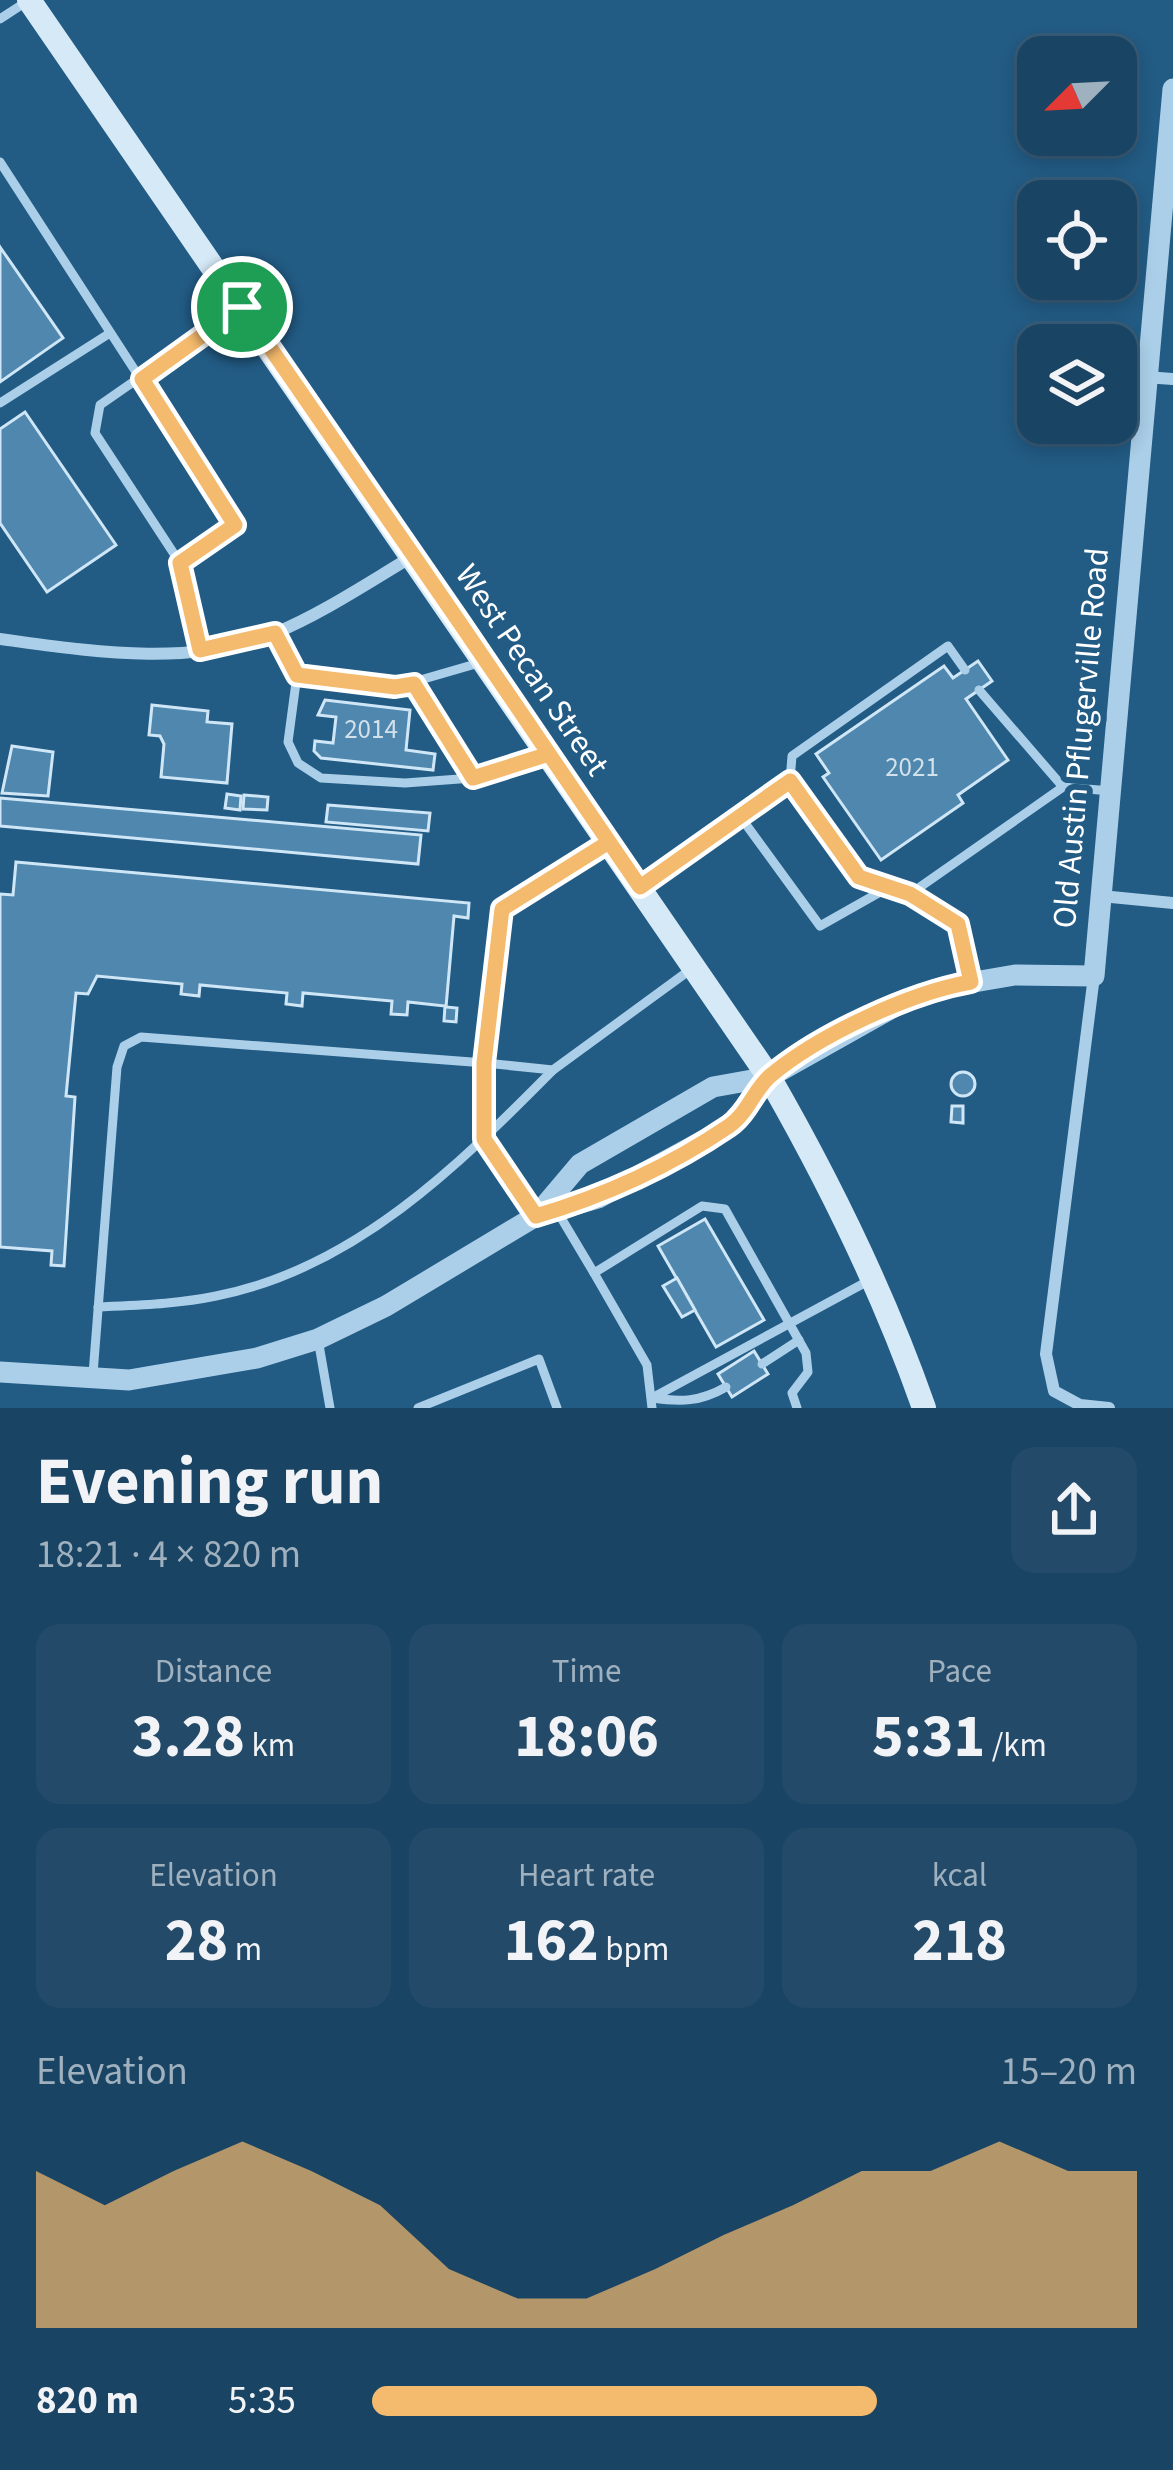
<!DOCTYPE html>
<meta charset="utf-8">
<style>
:root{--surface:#1a4463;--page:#234b69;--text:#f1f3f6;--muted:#9fb0be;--line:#385c78;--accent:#f4ba6d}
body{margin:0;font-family:"Source Sans 3",sans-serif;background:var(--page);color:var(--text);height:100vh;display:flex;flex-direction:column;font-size:45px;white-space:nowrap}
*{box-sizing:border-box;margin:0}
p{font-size:39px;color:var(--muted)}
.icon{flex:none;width:66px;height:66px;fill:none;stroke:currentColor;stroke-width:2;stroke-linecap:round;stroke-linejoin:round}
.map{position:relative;height:1408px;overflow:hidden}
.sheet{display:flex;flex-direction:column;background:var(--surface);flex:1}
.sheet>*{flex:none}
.needle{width:78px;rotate:246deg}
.controls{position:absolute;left:1017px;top:36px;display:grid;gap:24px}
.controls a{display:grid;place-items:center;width:120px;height:120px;border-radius:24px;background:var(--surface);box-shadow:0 6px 18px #0003,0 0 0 3px var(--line);font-size:60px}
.pin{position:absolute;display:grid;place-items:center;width:102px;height:102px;color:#fff;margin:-51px;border:6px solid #fff;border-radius:50%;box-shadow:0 3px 12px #0007}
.round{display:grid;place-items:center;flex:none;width:126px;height:126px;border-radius:24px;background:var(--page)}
.head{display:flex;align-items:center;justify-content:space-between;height:204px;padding:0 36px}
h1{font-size:66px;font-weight:700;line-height:90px}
.metrics{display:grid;grid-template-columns:repeat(3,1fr);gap:18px;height:204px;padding:12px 36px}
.metrics div{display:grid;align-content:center;border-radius:24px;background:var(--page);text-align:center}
.metrics b{font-size:60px;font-weight:700}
.metrics small{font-size:33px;font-weight:400}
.metrics p{font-size:33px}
.chart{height:336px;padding:24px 36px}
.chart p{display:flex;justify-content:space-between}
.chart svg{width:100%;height:216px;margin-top:12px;fill:var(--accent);opacity:.7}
ul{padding:0 36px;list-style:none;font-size:39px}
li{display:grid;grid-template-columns:192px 144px 1fr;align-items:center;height:90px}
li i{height:30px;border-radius:15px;background:var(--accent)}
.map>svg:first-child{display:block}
.building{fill:#4f87ae;stroke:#cfe6f7;stroke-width:3}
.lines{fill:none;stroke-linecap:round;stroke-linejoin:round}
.service{stroke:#abcfe9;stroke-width:9}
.minor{stroke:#abcfe9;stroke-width:12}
.tertiary{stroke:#abcfe9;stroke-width:21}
.secondary{stroke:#d5e9f7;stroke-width:24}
.route-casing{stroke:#fff;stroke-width:24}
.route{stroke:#f4ba6d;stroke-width:15}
.labels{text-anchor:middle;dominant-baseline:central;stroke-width:12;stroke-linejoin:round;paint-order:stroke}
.number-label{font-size:27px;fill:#d3e1eb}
.street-label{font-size:33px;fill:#fff;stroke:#225b84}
</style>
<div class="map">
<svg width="1173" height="1408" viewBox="0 0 1173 1408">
<rect width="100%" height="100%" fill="#225b84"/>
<g class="building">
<polygon points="0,247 63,338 0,382"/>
<polygon points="25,412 116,545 47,592 0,523 0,429"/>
<polygon points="978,661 992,681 966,699 1008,760 958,795 963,803 881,860 823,777 829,773 816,754 944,666 953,678"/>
<polygon points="325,700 410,710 406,750 435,754 433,770 321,758 314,751 315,741 333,743 336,717 318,715"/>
<polygon points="152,705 208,711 207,722 232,724 227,783 161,777 164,744 160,736 149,735"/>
<polygon points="12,746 53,752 48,796 2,793"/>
<polygon points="227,794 241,796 240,810 225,808"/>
<polygon points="244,795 268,797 267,810 243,809"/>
<polygon points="0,798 421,835 418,864 0,826"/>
<polygon points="328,805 430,813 428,831 326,822"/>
<polygon points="16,862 469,903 468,918 454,916 446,1007 457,1008 456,1022 444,1021 445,1006 408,1002 407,1015 391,1014 392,1001 303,993 302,1006 286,1004 287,993 200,985 199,996 181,994 182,984 97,976 88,994 76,993 66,1096 75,1097 64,1266 51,1265 52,1251 0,1247 0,894 13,895"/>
<circle cx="963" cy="1084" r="12"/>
<polygon points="952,1106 963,1106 963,1123 951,1122"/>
<polygon points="705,1219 764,1320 716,1347 658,1246"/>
<polygon points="677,1278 695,1310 682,1317 663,1286"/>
<polygon points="754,1351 768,1374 732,1397 718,1374"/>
</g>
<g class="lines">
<g class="service">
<polyline points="0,19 26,2"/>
<polyline points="0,162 235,525 180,563"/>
<polyline points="0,403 110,333"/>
<polyline points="275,633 297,675 288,742 298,763 321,778 405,783 473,778 547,755"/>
<polyline points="200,650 180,563 95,433 100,405 241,307"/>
<polyline points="965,670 948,646 792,756 790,781 859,877 910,894 1063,787"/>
<polyline points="297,675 396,687 479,663"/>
<polyline points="414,684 473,778"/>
<polyline points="979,690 1063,787 1111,791"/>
<polyline points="742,819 790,781"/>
<polyline points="643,885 742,819 820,926 889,887"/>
<polyline points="910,894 959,924 972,982"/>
<polyline points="553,1070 694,967"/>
<polyline points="557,1211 594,1273"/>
<path d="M98,1307C138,1305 178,1304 216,1296C354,1269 458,1166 553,1070L485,1063L484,1139L536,1216"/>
<polyline points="318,1339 330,1408"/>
<polyline points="762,1364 799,1340"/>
<polyline points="93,1374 117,1067 124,1046 141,1037 485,1063 502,909 607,843"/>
<polyline points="652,1398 870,1280"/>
<path d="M652,1398C681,1402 700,1402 726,1387"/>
<polyline points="418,1408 539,1359 557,1408"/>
<polyline points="652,1408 647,1365 594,1273 702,1206 725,1209 806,1353 808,1372 792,1393 797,1408"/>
</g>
<g class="minor">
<polyline points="1145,377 1173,379"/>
<path d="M0,639C89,651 189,668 275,633C323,613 369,582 413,556"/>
<polyline points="1101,896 1173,903"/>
<polyline points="1094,976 1046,1354 1054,1391 1080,1405 1109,1408"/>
</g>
<g class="tertiary">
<polyline points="536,1216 580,1164 713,1087 769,1077 899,1004 945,987 1015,975 1094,976 1173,89"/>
<polyline points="0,1372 129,1380 257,1358 318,1339 386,1306 536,1216 598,1198 734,1124 769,1077"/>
</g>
<path class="secondary" d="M29,0L769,1077C831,1185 883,1291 924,1408"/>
</g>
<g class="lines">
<g class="route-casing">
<path id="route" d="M242,307C365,484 488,663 609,842L502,909L484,1063V1139L536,1216C604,1196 670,1166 729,1126C747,1114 754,1090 770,1076C819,1035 909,993 971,982L958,924L910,894L859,877L790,781L640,887L549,754L473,778L414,684L395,687L297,675L275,633L200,650L180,563L235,525L142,379L242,307"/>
</g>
<use href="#route" class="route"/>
</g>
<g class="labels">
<g class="number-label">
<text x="371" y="729">2014</text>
<text x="912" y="767">2021</text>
</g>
<g class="street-label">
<text transform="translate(532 670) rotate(56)">West Pecan Street</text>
<text transform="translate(1081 738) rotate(-85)">Old Austin Pflugerville Road</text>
</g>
</g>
</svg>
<div class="controls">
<a><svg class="needle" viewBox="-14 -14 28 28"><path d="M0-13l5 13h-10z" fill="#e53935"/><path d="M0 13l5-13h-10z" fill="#9fb0be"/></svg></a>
<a><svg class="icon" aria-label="locate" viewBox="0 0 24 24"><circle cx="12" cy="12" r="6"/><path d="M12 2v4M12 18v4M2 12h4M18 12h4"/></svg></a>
<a><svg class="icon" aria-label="layers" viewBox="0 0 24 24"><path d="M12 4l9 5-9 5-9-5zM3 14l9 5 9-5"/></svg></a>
</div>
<div class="pin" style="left:242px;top:307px;background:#1e9e55"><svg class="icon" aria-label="arrive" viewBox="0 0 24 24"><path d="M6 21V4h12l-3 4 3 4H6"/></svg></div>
</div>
<section class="sheet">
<div class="head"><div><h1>Evening run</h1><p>18:21 · 4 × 820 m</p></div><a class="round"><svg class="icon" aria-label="share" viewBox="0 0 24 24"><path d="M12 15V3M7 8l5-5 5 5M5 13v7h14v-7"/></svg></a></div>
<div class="metrics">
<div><p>Distance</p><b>3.28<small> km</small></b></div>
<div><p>Time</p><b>18:06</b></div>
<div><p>Pace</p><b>5:31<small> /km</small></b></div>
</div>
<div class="metrics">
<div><p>Elevation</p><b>28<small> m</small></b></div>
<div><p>Heart rate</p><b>162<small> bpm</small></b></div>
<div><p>kcal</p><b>218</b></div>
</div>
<div class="chart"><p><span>Elevation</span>15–20 m</p>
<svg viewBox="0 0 160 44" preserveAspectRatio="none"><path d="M0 44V12L10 19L20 12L30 6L40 12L50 19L60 32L70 38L80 38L90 32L100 25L110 19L120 12L130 12L140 6L150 12L160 12V44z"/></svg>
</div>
<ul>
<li><b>820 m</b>5:35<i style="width:66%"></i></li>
</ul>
</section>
